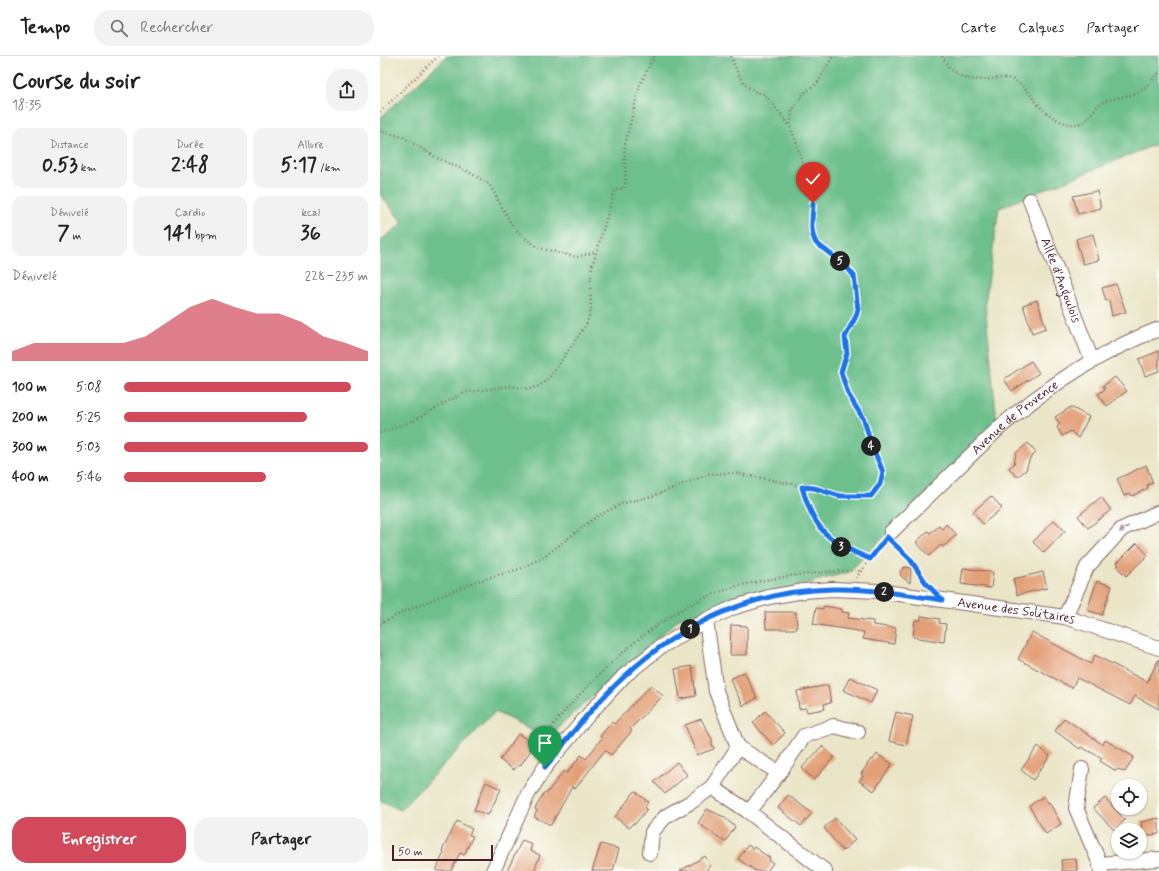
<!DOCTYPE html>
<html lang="fr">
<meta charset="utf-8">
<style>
:root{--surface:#fff;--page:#f2f2f2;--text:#222;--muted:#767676;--line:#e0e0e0;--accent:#d1495b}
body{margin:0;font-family:Mynerve,sans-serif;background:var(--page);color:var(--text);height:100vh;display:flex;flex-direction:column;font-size:15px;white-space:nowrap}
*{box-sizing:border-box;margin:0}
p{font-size:13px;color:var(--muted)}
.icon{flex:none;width:22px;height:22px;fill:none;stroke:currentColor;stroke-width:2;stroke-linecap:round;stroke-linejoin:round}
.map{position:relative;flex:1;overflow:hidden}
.panel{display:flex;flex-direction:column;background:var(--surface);width:380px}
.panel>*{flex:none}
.fabs{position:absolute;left:731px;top:723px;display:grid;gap:8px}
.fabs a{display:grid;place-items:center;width:36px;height:36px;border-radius:50%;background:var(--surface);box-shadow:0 1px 3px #0004;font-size:20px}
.scale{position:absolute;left:12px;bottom:10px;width:101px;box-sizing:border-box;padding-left:4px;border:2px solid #4a1f2b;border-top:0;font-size:11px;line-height:14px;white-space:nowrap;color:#4a1f2b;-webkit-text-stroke:3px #fdfcf7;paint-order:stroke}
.pin{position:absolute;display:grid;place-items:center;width:34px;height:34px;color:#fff;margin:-41px -17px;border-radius:50% 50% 50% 0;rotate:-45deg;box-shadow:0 0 4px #0007}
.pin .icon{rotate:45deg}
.km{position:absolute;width:20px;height:20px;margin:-10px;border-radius:50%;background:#222;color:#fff;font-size:11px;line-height:20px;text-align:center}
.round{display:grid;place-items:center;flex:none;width:42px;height:42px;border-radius:16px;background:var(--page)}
.headline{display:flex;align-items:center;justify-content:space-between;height:68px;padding:0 12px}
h1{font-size:22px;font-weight:700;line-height:30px}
.metrics{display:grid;grid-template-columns:repeat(3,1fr);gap:6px;height:68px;padding:4px 12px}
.metrics div{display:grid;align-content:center;border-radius:10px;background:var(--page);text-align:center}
.metrics b{font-size:20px;font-weight:700}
.metrics small{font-size:11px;font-weight:400}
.metrics p{font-size:11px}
.chart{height:112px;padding:8px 12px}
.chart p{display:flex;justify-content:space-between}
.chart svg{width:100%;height:72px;margin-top:4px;fill:var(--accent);opacity:.7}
.action{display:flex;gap:8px;margin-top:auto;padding:8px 12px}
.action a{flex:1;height:46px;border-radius:16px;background:var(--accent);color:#fff;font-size:16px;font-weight:700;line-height:46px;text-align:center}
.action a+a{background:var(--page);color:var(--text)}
ul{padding:0 12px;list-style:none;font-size:13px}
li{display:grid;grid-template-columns:64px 48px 1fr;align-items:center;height:30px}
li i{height:10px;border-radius:5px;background:var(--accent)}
header{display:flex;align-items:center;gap:24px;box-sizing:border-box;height:56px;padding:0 20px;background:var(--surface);border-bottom:1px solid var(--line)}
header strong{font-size:19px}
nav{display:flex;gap:22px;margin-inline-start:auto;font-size:14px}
.search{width:280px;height:36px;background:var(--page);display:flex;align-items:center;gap:10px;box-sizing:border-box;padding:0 14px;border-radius:16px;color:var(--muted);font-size:15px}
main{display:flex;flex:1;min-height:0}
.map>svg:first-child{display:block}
.forest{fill:#6dbf8c;stroke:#5c6f5c}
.building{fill:#e3a078}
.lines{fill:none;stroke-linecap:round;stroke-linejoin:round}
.street-casing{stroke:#826461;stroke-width:16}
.path{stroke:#826461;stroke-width:2.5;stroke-dasharray:1 3;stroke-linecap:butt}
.street{stroke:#fff;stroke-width:14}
.oneway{fill:#ae9aa0}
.route-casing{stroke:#fff;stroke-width:8}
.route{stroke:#1a73e8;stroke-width:5}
.labels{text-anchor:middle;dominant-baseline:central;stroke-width:3;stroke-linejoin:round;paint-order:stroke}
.street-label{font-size:13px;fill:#4a1f2b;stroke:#fdfcf7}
</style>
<header>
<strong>Tempo</strong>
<div class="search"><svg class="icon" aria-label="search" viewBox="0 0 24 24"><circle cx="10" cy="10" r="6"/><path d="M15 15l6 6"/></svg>Rechercher</div>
<nav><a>Carte</a><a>Calques</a><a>Partager</a></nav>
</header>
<main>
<section class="panel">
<div class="headline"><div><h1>Course du soir</h1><p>18:35</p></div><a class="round"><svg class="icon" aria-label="share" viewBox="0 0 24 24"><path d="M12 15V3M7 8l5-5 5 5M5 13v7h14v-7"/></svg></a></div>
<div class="metrics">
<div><p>Distance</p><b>0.53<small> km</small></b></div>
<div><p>Durée</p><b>2:48</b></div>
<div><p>Allure</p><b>5:17<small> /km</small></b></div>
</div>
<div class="metrics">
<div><p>Dénivelé</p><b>7<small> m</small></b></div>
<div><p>Cardio</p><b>141<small> bpm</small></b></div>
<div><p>kcal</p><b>36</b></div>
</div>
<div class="chart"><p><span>Dénivelé</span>228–235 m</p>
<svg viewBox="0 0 160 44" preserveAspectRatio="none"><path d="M0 44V38L10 33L20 33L30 33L40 33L50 33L60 29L70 20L80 11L90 6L100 11L110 15L120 15L130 20L140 29L150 33L160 38V44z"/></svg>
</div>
<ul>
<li><b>100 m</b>5:08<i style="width:93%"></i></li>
<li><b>200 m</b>5:25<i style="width:75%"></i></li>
<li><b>300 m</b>5:03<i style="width:100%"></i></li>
<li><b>400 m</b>5:46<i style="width:58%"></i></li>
</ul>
<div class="action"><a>Enregistrer</a><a>Partager</a></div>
</section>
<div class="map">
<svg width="779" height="815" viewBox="0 0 779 815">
<rect width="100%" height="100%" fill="#fdfcf7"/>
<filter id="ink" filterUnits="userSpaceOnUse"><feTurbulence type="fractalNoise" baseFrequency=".025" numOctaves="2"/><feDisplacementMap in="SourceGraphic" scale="8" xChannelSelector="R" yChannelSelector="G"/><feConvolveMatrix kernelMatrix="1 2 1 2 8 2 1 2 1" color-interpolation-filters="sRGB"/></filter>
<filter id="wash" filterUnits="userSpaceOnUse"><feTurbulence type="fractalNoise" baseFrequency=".012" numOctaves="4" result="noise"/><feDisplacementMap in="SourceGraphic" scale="16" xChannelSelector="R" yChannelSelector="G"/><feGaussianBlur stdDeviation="0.9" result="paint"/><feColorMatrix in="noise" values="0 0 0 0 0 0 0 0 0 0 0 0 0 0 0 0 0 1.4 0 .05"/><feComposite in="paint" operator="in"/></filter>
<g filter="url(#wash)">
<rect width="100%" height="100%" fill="#eae5c6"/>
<polygon class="forest" points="67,0 779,0 779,87 619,152 605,247 617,368 469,516 300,562 167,681 115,656 20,754 0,744 0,185 23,167 0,138 0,62"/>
<g id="blocks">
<g class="building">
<polygon points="717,135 721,152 698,158 693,140"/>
<polygon points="713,178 719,204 703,208 696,183"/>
<polygon points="736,228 746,256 732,260 729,244 726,245 722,232"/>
<polygon points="657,244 666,272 652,277 643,249"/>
<polygon points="779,295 779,315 765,320 759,303"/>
<polygon points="651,305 659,317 632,335 624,323"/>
<polygon points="735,321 747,335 727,350 718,338 725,333 723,330"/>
<polygon points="691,351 709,361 698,382 691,375 682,380 677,371 680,368 675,361"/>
<polygon points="648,387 656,397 650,402 646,414 637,421 629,412 634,408 636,397"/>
<polygon points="766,409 773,427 767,429 768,432 752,440 750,437 744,440 737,423"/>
<polygon points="611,440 622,452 603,468 593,456"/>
<polygon points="721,441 731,454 708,472 698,460"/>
<polygon points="674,464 685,475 664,497 653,486"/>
<polygon points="566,468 576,479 563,491 561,489 549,500 536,486 548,475 550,477 559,470 562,473"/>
<polygon points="757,487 768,499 746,520 737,511 739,509 737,507"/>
<polygon points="524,511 531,512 530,527 521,520 520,516"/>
<polygon points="583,512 613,516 611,532 581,528"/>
<polygon points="663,516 667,532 637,539 633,523"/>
<polygon points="717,525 732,530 722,559 707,554"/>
<polygon points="443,550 462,553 462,556 469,557 468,562 493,565 493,569 516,572 514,588 483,583 484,576 433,568 436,552 443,553"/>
<polygon points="385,556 416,556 417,573 386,573"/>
<polygon points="541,560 560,563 559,567 566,568 564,586 533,581 535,564 541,564"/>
<polygon points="351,569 367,570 367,599 350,599"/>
<polygon points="652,576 711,608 715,599 767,626 779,603 779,653 755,640 750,649 697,622 692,632 638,603"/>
<polygon points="312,610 316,640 300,643 295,613"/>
<polygon points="364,616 377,642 363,650 350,623"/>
<polygon points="470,621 497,634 491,647 463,634"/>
<polygon points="271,629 283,640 250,673 252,675 231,699 225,694 195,733 192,731 171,769 154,761 157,755 155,753 164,737 166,738 184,715 187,717 201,699 206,703 222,682 220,680 232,666 234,668"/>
<polygon points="448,629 451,647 444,648 445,653 427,656 426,652 419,653 417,635"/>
<polygon points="385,655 405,677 393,689 373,667"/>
<polygon points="516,656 533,660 526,689 509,685"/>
<polygon points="684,662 723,689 725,684 754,701 745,716 738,713 736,715 720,705 722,702 701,691 700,693 675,675"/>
<polygon points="321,663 333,685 331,686 334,693 317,699 305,669"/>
<polygon points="138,678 153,687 149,693 151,694 140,710 138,709 134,714 120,704"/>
<polygon points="442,690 454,701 434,724 422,712"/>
<polygon points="658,690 670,700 653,724 641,714"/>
<polygon points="497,698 512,708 494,735 479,725 483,720 481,718 491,703 493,704"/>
<polygon points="297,706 307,719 285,738 274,726"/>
<polygon points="106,726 121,733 108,759 94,754"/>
<polygon points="255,735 268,746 265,751 267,753 255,768 253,767 249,772 235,761"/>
<polygon points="408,739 432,757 421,770 398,752"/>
<polygon points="664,740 668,747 669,746 681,768 666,778 649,750"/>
<polygon points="725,742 745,764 734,774 713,752"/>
<polygon points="327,753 344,761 355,771 345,786 318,767"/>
<polygon points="455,762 475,784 463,795 444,772"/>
<polygon points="779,762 779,778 763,780 761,766"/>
<polygon points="77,765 92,773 89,779 93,780 84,799 80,797 71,815 56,815 64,796 62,795"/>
<polygon points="142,784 152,788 150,795 160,799 154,815 127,815"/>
<polygon points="221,788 239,793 233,815 212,815"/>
<polygon points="368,789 373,793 374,791 390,802 389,804 393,807 387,815 376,815 358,803"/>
<polygon points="325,800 330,809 326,815 300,815"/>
<polygon points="696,803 697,815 682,815 681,804"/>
</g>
</g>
</g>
<g filter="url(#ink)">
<use href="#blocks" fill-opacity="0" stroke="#826461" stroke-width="1"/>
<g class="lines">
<g class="street-casing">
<g id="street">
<path id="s1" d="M650,144L712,305"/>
<path id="s2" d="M511,476L620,371C667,331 721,295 779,273"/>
<polyline points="685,561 707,511 742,473 779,456"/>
<polyline points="326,564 336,635 358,691 399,717 369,756 445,815"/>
<polyline points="358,691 332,731 369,756"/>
<polyline points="702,713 696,752 720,808 721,815"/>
<polyline points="399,717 424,680 454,670 478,676"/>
<polyline points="270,797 272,776 286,760 311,746 332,731"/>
<polyline points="720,808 779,803"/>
<path id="s3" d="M113,815L148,738L165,711L208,659L244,620L279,592L326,564L355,551L389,541L424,535L453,533L497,535L685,561L779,592"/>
</g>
</g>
<g class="path">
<path d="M351,0C358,19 363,35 385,38C392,50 402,58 409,69"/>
<path d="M562,0C574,22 586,25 610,23C617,22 624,21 631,23C650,31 652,46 666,56C676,65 695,74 707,63C712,58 715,51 721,47C730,42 748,41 759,36C767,32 772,23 779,17"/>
<polyline points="0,56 58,0"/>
<polyline points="0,75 23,81 57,102 87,115 109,128 132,169 142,180 159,192 197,201 215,196"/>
<polyline points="0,377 33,365 83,337 130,330 149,333 157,331 165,326 172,318 206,269 211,254 210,229 212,210 235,134 244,132 246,125 244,95 247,80 260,29 274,0"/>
<path d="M422,431C434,475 449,486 490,503"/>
<polyline points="515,488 530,503 548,529"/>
<polyline points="476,522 503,486"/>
<polyline points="0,568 25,555 97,525 140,513 165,500 216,461 243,447 273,440 329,418 355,417 434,432 453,439 491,440 501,428 503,416 492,390 484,364 468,338 461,316 467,297 465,281 476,260 478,253 474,221 466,210 436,187 432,179 433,147 430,135 416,85 410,70 412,56 417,47 423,38 438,26 453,0"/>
<path d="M170,684V677L173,669C215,619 275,559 337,537C363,527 390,523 417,519C439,517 459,514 481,515"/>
</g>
<use href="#street" class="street"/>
</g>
<defs><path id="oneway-solid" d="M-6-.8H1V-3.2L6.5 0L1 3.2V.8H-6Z"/></defs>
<use class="oneway" href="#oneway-solid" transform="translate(744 473) rotate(146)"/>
</g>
<g class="lines" filter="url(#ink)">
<g class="route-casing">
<path id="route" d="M165,711C190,680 215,647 245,620C301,567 376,534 453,533C490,532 526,539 562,544L546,527L530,503L507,481L490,503C449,486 434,475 422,431L434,432L460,440H491L500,428L503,416L492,390L484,364L468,338L461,316L467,297L465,281L476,260L478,253L474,220L466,210L436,187C429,174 433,161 433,147"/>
</g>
<use href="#route" class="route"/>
</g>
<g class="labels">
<g class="street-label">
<text stroke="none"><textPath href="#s1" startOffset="86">Allée d'Angoulois</textPath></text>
<text stroke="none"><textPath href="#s2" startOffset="169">Avenue de Provence</textPath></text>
<text stroke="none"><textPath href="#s3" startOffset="653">Avenue des Solitaires</textPath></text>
</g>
</g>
</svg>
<div class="fabs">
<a><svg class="icon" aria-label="locate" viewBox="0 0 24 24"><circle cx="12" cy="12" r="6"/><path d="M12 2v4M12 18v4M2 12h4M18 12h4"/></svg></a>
<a><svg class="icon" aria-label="layers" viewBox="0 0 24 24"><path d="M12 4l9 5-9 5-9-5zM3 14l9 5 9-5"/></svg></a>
</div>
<div class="scale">50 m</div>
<div class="pin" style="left:165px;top:711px;background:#1e9e55"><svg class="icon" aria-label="arrive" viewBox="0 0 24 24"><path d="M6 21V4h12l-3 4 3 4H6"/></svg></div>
<div class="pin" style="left:433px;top:147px;background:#d93025"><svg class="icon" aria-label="check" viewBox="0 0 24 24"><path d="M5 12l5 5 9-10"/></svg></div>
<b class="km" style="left:310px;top:573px">1</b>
<b class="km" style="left:504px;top:536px">2</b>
<b class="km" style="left:461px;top:491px">3</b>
<b class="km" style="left:491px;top:390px">4</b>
<b class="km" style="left:460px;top:205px">5</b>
</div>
</main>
